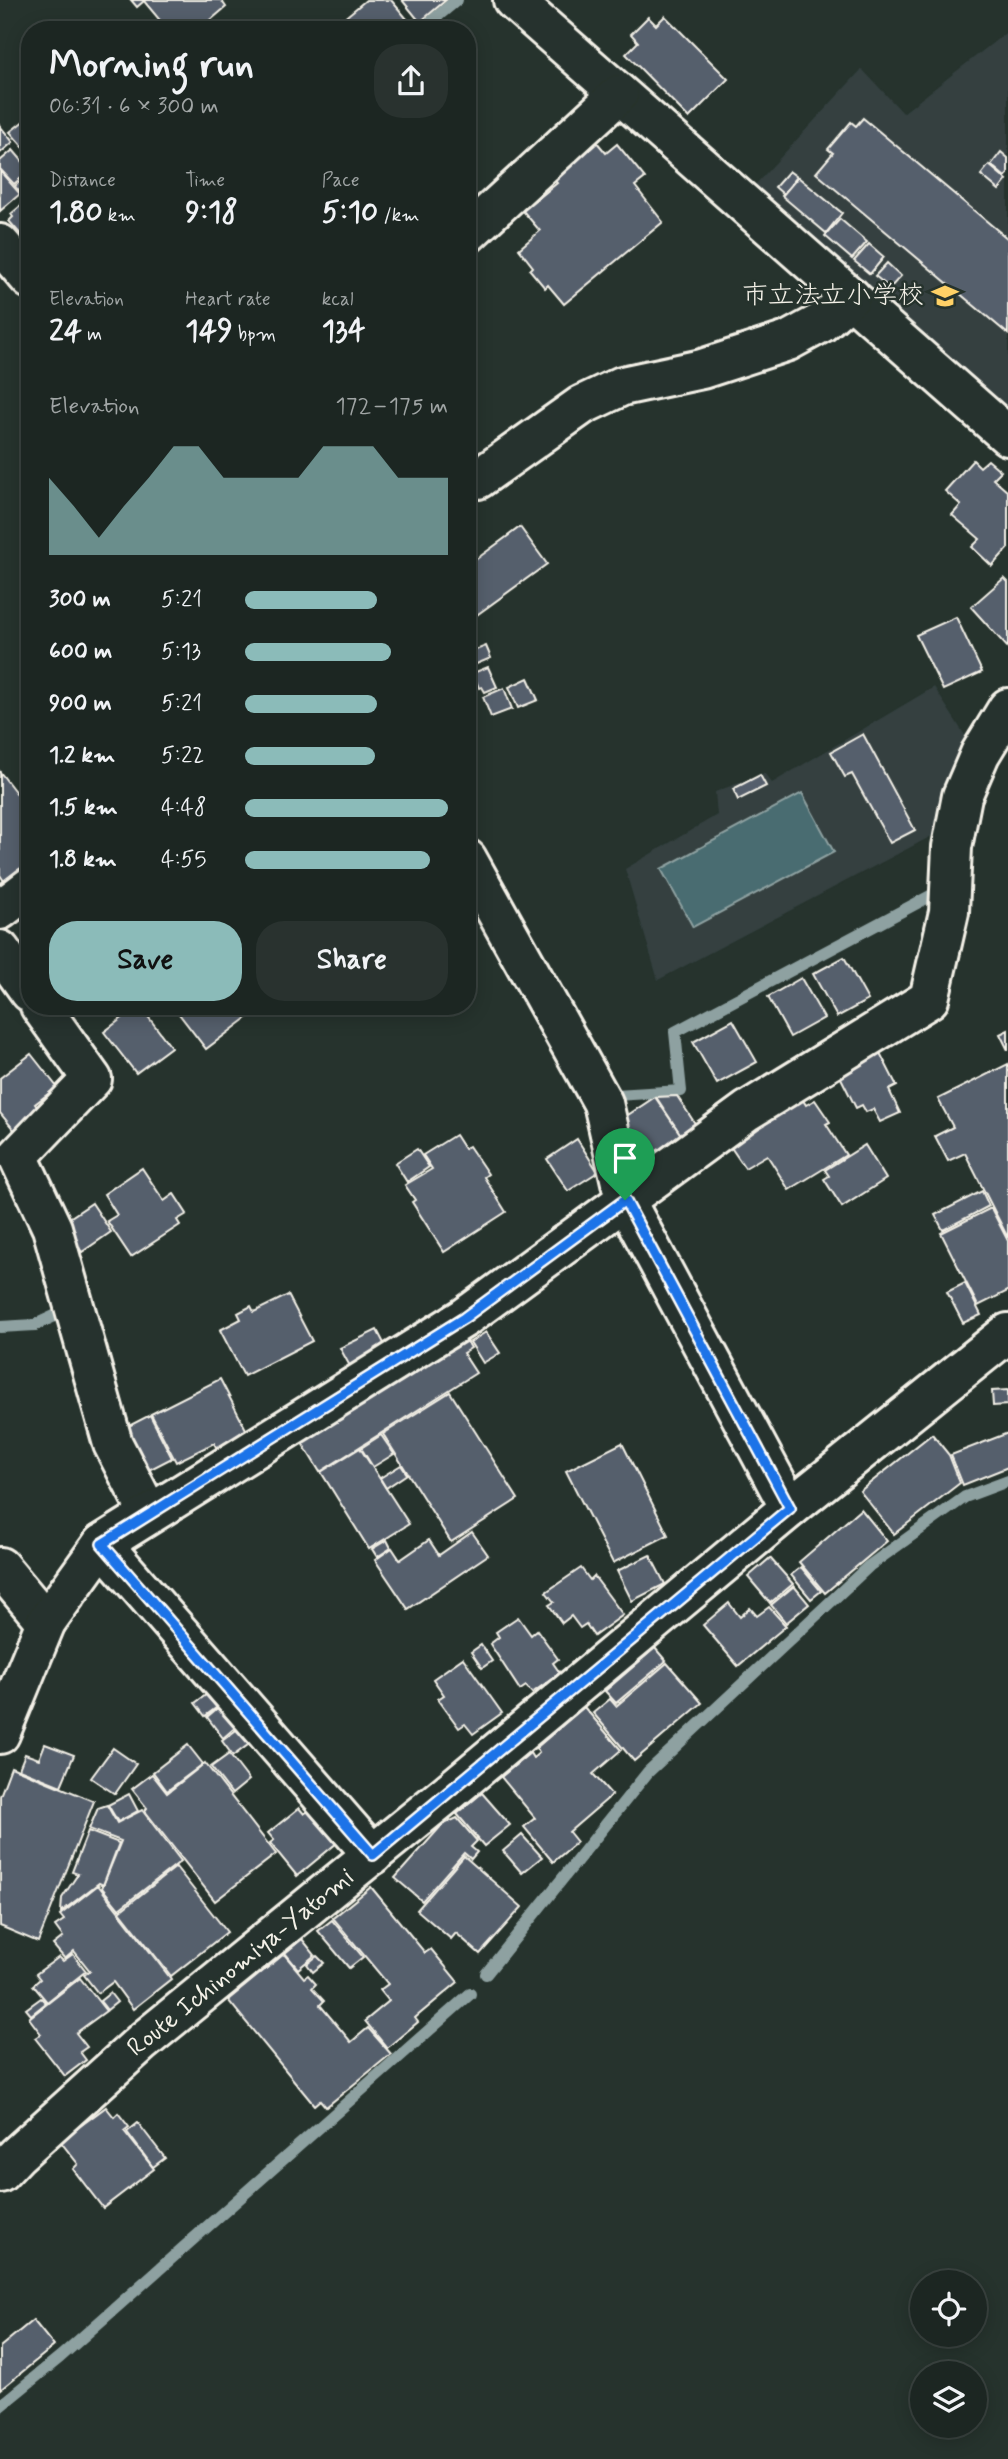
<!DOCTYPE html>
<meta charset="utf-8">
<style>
:root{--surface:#1c2622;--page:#29322f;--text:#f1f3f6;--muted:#a0a5a5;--line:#3a4340;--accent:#8bbbb9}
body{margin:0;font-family:Mynerve,"Klee One",sans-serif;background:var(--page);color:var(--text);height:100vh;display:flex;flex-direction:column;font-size:26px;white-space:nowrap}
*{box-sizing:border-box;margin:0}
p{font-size:23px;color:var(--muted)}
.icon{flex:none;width:38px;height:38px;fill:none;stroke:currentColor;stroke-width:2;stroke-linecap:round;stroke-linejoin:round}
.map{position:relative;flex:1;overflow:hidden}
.panel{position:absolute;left:21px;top:21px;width:455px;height:994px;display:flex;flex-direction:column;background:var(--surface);border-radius:28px;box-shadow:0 4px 18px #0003,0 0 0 2px var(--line)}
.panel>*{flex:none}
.controls{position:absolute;left:910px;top:2270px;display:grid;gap:14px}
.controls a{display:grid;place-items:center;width:77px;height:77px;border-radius:50%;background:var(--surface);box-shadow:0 4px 18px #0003,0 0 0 2px var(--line);font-size:35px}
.pin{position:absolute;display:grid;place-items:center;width:60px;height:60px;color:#fff;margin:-72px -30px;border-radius:50% 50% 50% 0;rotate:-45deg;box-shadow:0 0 7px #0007}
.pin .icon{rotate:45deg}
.round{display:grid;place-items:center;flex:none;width:74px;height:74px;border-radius:28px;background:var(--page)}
.head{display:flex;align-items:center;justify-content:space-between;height:119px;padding:0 28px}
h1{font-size:38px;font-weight:700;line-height:52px}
.metrics{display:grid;grid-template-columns:repeat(3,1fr);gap:10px;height:119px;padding:7px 28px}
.metrics div{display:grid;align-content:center}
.metrics b{font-size:30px;font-weight:700}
.metrics small{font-size:19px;font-weight:400}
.metrics p{font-size:19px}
.chart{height:196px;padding:14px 28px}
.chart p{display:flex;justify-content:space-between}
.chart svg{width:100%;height:126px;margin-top:7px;fill:var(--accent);opacity:.7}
.button{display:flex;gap:14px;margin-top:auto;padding:14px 28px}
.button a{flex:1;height:80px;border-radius:28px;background:var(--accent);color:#111;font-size:28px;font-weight:700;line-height:80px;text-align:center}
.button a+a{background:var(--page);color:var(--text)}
ul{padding:0 28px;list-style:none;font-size:23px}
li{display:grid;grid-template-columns:112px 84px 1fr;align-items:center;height:52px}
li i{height:18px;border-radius:9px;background:var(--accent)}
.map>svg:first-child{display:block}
.built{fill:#344040}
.water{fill:#4a6c71;stroke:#8ea1a1;stroke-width:2}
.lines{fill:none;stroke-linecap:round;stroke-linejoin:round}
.stream{stroke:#8ea1a1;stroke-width:12}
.building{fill:#555e6c;stroke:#f4f1e8;stroke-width:2}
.minor-casing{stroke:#f4f1e8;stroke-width:44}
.major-casing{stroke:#f4f1e8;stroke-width:44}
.minor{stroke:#26332d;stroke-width:38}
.major{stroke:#26332d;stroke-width:38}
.route-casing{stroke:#fff;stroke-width:14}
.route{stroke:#1a73e8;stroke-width:9}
.labels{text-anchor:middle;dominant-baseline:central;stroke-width:5;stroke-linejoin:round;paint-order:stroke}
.poi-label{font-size:26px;fill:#f4f1e8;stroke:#26332d;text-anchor:end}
.street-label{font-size:26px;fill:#f4f1e8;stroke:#26332d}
</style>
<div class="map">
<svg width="1008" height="2459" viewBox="0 0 1008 2459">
<rect width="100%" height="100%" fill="#26332d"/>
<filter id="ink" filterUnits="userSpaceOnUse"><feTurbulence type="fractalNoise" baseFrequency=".0143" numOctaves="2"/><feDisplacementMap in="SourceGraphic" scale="14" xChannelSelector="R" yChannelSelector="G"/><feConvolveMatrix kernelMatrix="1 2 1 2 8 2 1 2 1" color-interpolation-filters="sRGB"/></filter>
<g filter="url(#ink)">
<g class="built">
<polygon points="1008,31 1008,407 755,185 862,69 903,113"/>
<polygon points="934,687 973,748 945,829 658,980 625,869 717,815 715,792 764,773 772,783"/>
</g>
<polygon class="water" points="802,793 834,852 693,927 661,869"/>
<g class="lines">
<g class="stream">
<polyline points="421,30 457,0"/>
<polyline points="616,1095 681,1091 675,1032 934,894"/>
<polyline points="0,1327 35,1325 63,1312"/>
<polyline points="486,1974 648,1772 869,1566 965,1497 1008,1481"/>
<polyline points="0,2406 60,2357 470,1994"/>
</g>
</g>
<g class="building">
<polygon points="131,0 143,0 144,1 137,7"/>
<polygon points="143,0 221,0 226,7 199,30 168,30"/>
<polygon points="366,0 391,0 407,19 394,30 330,30"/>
<polygon points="402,0 446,0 420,22"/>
<polygon points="665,16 728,79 689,118 626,54 638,42 631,34 648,17 656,25"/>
<polygon points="30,116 30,155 10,132"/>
<polygon points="863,118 1008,239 1008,334 816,173 833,153 828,149 851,122 856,126"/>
<polygon points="0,126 13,142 0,153"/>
<polygon points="596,141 606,153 617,144 645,178 635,186 663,222 564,304 548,285 545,288 530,270 533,267 519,249 540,231 523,211 557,183 552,177"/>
<polygon points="13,150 30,170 14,184 0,169 0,161"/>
<polygon points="1001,152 1008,158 1008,174 1005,177 991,165"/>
<polygon points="989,165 1007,180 999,190 981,175"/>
<polygon points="0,171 20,194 0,211"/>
<polygon points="789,171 797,177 783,194 775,187"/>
<polygon points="30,173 30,195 25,199 15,186"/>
<polygon points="798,177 842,213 826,233 782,196"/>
<polygon points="30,198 30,245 9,221 13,217 11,214"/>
<polygon points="840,219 867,242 852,259 825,236"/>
<polygon points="869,244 884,257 870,274 854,261"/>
<polygon points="887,263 901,276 890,288 875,276"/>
<polygon points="973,460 980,467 988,460 1001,471 993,479 1008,492 1008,548 992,566 972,547 980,539 952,515 961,505 945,491"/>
<polygon points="520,527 547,564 467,622 467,566"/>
<polygon points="1004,578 1008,582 1008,648 971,607"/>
<polygon points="956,617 982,672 943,690 916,635"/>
<polygon points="486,646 491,658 474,665 468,653"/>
<polygon points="488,667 497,687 485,692 482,687 479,688 473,673"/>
<polygon points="528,678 538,700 518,708 509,687"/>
<polygon points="504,688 512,709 491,717 483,697"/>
<polygon points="863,734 915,830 890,843 852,774 845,777 831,752"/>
<polygon points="0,772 30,811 30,866 6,884 0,875"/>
<polygon points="760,775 766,786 738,800 733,789"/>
<polygon points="844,957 868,1000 837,1017 813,974"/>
<polygon points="801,978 824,1018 790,1037 768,997"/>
<polygon points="138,1006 140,1006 171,1047 136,1073 104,1032"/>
<polygon points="173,1006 256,1006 259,1009 206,1049"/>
<polygon points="733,1020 757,1062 717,1084 693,1042"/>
<polygon points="1008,1030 1008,1050 1000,1034"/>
<polygon points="877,1047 897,1086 889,1090 900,1113 880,1122 873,1109 866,1112 862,1105 856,1108 840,1076"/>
<polygon points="31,1054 57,1087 35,1104 40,1111 14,1130 0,1113 0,1078"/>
<polygon points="1008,1064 1008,1238 965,1153 948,1161 935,1136 953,1127 938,1099"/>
<polygon points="677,1096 696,1125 681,1135 656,1097"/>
<polygon points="655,1097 681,1135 648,1157 622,1119"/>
<polygon points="801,1097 806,1105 815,1100 830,1122 826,1124 846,1155 789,1190 767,1155 745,1168 728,1143"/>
<polygon points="455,1135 464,1149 469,1146 488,1174 484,1177 506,1212 444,1252 412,1202 415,1200 405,1185 432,1169 423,1155"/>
<polygon points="577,1139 598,1172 568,1191 547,1159"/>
<polygon points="865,1145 886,1179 842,1207 824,1179 829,1176 825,1170"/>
<polygon points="417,1149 429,1167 407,1182 395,1163"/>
<polygon points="142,1168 164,1201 174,1194 187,1214 177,1220 180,1225 131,1257 107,1221 117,1215 104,1194"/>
<polygon points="982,1191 989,1206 943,1230 935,1215"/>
<polygon points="92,1203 111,1232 82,1252 62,1223"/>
<polygon points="991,1208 1008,1241 1008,1291 978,1306 941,1233"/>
<polygon points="965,1283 981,1315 963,1323 947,1292"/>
<polygon points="288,1295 312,1341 244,1376 220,1330 241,1319 238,1313 251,1306 254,1312"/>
<polygon points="377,1330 388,1351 352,1370 340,1348"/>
<polygon points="486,1332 500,1353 483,1363 470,1342"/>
<polygon points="463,1334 471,1348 463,1353 476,1373 320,1472 299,1438"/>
<polygon points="220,1379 249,1435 218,1451 214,1443 176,1462 151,1414"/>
<polygon points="1008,1390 1008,1405 993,1406 992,1391"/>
<polygon points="450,1392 518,1499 451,1542 383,1434"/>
<polygon points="150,1415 172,1458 143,1473 121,1430"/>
<polygon points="1008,1433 1008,1467 963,1485 951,1455"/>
<polygon points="932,1434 949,1455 960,1483 894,1534 860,1491"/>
<polygon points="381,1435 394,1454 373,1467 361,1448"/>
<polygon points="622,1443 668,1535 613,1563 566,1471"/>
<polygon points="360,1448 409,1524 369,1549 321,1472"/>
<polygon points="401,1465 407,1474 386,1488 380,1478"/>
<polygon points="861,1509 887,1541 825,1593 799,1562"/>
<polygon points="472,1532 488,1555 408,1609 375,1560 392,1548 400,1560 429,1540 439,1555"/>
<polygon points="387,1540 391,1548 377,1557 372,1549"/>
<polygon points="650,1555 665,1584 632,1601 617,1571"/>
<polygon points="770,1558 793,1584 770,1603 748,1577"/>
<polygon points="801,1567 821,1591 811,1599 791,1575"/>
<polygon points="581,1568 590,1580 594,1576 623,1615 594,1636 586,1624 580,1628 571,1616 562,1623 549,1605 554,1602 546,1592"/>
<polygon points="794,1586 809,1604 786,1623 771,1605"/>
<polygon points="729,1603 740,1617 750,1608 757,1616 769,1607 786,1626 738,1666 703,1625"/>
<polygon points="518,1617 531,1635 537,1630 558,1659 553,1663 560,1673 532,1693 526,1686 520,1690 490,1644 499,1637 496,1632"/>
<polygon points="481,1645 492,1661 482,1668 471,1652"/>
<polygon points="655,1648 666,1661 616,1703 605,1691"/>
<polygon points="463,1658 502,1713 473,1734 465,1724 459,1728 438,1699 444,1695 433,1679"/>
<polygon points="667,1663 702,1703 634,1761 593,1713 610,1699 616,1706"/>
<polygon points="210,1692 220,1705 205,1716 195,1703"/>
<polygon points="221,1705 237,1726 223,1738 207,1717"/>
<polygon points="584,1707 621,1750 593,1774 612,1795 569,1832 577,1842 553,1862 524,1827 535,1818 501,1777 530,1753 533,1758 539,1753 536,1748"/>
<polygon points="240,1727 252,1742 233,1756 222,1741"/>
<polygon points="45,1744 74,1755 61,1786 19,1769 25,1754 39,1759"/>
<polygon points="188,1745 203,1764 167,1791 153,1772"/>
<polygon points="113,1748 136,1764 115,1794 91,1778"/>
<polygon points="229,1754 249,1780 232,1794 211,1767"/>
<polygon points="205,1763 276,1854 215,1901 145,1811 147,1808 132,1789 152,1774 167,1793"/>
<polygon points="11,1767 94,1801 38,1942 0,1926 0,1796"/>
<polygon points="482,1793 510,1825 484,1846 457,1814"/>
<polygon points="129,1794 138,1811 118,1822 108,1805"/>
<polygon points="107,1805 117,1823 142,1810 181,1861 119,1909 102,1888 121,1841 89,1829 98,1808"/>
<polygon points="299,1808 304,1814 311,1809 338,1842 297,1876 270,1843 274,1840 268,1833"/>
<polygon points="457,1818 477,1841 471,1847 477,1852 471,1859 464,1853 422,1901 395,1878 442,1825"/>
<polygon points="88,1831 119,1843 103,1885 99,1883 61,1912 62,1898 78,1874 72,1872"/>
<polygon points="522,1835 542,1857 522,1873 503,1851"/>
<polygon points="464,1856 522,1907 480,1954 456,1933 451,1939 417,1910"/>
<polygon points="176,1867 227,1932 171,1976 120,1911"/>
<polygon points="98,1885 171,1979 133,2009 113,1982 98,1993 84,1975 90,1971 74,1951 65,1959 53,1945 63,1937 55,1926 64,1920 60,1915"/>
<polygon points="371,1887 425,1953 431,1949 458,1982 415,2018 418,2022 387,2048 365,2021 389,2001 380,1990 388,1984 333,1918"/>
<polygon points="332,1920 363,1957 349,1968 318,1931"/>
<polygon points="302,1939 315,1955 298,1969 285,1953"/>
<polygon points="73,1954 86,1971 47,2002 33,1985 40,1979 36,1974 59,1957 63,1961"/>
<polygon points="284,1954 304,1978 308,1975 316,1984 312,1988 324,2001 320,2005 351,2042 368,2028 391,2054 326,2107 320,2100 314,2105 228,2000"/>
<polygon points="317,1956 324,1963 313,1972 307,1964"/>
<polygon points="80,1978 106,2011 76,2033 87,2047 80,2052 86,2060 65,2076 35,2038 41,2034 29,2018"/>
<polygon points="110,1993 117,2002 107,2010 100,2001"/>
<polygon points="41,1998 46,2003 31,2015 26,2009"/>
<polygon points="106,2107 114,2117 118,2113 129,2127 124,2131 154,2169 103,2208 73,2169 78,2164 60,2141"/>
<polygon points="138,2123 165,2158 153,2167 127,2132"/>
<polygon points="33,2320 54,2346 0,2390 0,2347"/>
</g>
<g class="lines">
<g class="minor-casing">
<g id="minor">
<polyline points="513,0 1008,436"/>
<polyline points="467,234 619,94"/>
<polyline points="0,244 30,279"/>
<polyline points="478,479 582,405 622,386 702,369 788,341 821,323 851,297"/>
<polyline points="467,859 603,1103 625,1200 790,1508"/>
<polyline points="0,910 30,887"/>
<polyline points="0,950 30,992"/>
<polyline points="40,1006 92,1079 18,1156 52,1228 113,1444 149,1514"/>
<polyline points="102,1544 373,1855"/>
<polyline points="0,1567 46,1622"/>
<polyline points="0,1734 46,1622 102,1544 464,1318 747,1111 929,999 949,912 952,847 962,796 980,754 1008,708"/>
</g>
</g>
<g class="major-casing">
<polyline id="major" points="0,2173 17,2155 142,2042 448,1793 790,1508 1008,1333"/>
</g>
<use href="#minor" class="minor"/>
<use href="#major" class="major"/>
</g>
</g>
<g class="lines" filter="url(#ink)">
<g class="route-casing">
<polygon id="route" points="625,1200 790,1508 373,1855 102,1544 464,1318"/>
</g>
<use href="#route" class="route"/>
</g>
<defs>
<g id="school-bare" transform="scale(2.1)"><path d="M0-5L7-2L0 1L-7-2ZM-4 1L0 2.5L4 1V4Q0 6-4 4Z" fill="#ffd166" stroke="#26332d" stroke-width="2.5" paint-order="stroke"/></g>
</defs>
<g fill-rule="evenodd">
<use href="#school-bare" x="945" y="296"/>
</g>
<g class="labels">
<g class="poi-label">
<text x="924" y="296">市立法立小学校</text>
</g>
<g class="street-label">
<text transform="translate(241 1963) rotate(-39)">Route Ichinomiya-Yatomi</text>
</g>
</g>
</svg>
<div class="controls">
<a><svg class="icon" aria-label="locate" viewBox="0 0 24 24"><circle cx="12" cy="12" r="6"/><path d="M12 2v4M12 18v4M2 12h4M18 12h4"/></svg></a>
<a><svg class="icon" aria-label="layers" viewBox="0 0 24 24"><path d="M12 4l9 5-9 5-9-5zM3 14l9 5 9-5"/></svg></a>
</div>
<div class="pin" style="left:625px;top:1200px;background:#1e9e55"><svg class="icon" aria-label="arrive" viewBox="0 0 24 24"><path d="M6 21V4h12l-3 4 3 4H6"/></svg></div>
<section class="panel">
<div class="head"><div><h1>Morning run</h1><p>06:31 · 6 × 300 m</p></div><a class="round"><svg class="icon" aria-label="share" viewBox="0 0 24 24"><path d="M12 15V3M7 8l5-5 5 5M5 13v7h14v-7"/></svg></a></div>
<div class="metrics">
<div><p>Distance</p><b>1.80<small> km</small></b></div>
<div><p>Time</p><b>9:18</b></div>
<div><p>Pace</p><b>5:10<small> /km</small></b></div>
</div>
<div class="metrics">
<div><p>Elevation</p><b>24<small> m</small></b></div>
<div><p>Heart rate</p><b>149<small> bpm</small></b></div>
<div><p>kcal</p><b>134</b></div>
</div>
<div class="chart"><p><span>Elevation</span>172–175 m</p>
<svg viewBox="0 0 160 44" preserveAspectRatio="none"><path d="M0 44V17L10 27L20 38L30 27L40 17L50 6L60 6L70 17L80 17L90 17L100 17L110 6L120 6L130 6L140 17L150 17L160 17V44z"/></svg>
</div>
<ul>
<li><b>300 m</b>5:21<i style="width:65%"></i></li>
<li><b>600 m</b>5:13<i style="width:72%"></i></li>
<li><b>900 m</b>5:21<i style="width:65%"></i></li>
<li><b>1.2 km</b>5:22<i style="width:64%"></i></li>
<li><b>1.5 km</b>4:48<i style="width:100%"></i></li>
<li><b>1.8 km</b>4:55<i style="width:91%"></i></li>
</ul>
<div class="button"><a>Save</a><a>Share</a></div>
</section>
</div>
